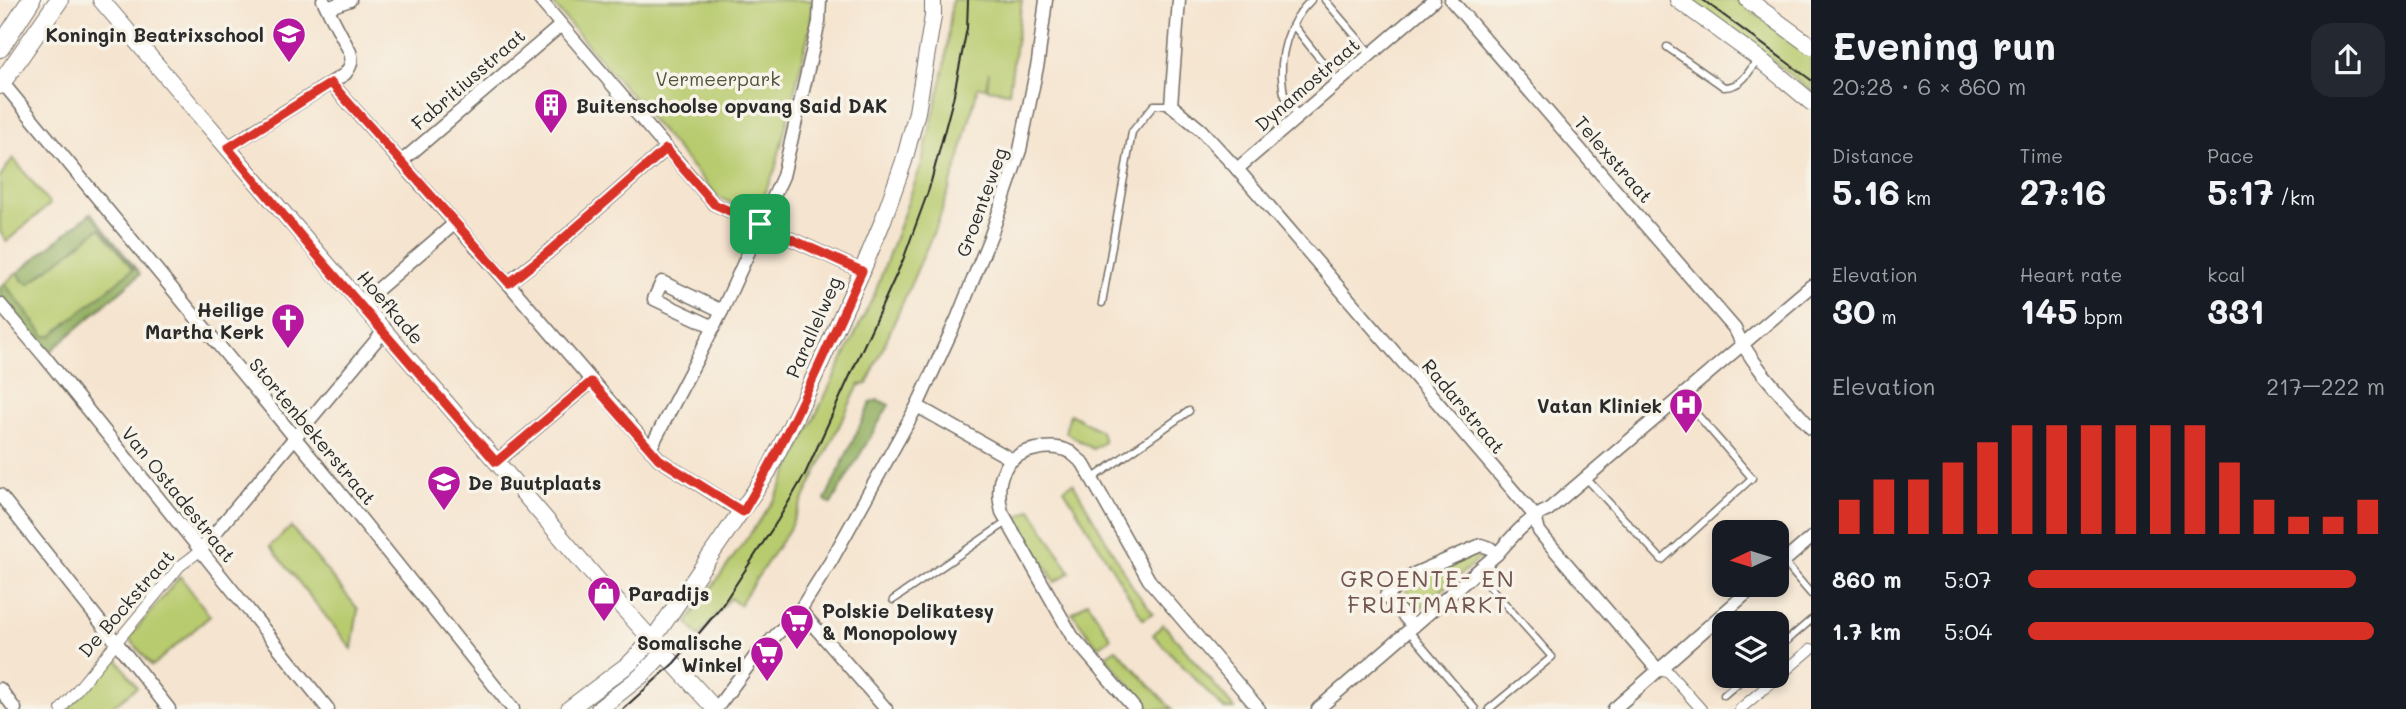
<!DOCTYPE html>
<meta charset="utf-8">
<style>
:root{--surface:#171b24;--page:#242831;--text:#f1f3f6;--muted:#9ea1a6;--accent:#d93025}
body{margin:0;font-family:Mali,sans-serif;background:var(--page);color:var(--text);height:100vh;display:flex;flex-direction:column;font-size:26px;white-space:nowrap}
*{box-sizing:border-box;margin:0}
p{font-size:23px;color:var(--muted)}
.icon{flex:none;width:38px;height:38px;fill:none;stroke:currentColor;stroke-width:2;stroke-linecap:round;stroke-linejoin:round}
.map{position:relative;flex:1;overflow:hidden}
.side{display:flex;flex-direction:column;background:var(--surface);width:595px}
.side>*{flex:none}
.needle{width:46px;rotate:266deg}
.controls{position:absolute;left:1712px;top:520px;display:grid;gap:14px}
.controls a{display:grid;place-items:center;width:77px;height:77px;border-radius:14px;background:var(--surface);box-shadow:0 4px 10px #0003;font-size:35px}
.pin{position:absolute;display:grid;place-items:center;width:60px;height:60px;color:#fff;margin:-30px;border-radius:14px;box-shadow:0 4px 10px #0006}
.round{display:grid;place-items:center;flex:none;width:74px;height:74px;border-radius:21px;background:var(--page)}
.summary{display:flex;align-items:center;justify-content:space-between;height:119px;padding:0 21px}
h1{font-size:38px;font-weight:700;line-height:52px}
.figures{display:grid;grid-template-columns:repeat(3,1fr);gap:10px;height:119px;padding:7px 21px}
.figures div{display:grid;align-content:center}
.figures b{font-size:35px;font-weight:700}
.figures small{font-size:19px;font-weight:400}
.figures p{font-size:19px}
.chart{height:196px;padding:14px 21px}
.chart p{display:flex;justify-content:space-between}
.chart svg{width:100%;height:126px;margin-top:7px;stroke:var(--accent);stroke-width:6}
ul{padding:0 21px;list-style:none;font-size:23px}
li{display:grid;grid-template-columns:112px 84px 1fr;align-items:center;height:52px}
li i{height:18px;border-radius:9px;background:var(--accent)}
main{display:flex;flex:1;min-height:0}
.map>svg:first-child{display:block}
.green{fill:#b8cb6e;stroke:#727b4c;stroke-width:2}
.forest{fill:#92af61;stroke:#5e6d46;stroke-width:2}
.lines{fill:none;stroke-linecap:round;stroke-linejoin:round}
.service-casing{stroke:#726c64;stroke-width:9}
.pedestrian-casing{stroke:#726c64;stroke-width:12}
.minor-casing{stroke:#726c64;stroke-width:15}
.tertiary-casing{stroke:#726c64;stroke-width:18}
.secondary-casing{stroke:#726c64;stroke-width:20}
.service{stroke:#fff;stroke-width:6}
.pedestrian{stroke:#fff;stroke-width:10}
.minor{stroke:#fff;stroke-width:12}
.tertiary{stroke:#fff;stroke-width:16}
.secondary{stroke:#fff;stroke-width:18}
.tram{stroke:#2b2b2b;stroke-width:2}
.route-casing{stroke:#fff;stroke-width:14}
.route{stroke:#d93025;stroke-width:9}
.labels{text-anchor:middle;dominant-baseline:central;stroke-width:7;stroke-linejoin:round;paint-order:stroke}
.poi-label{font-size:19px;font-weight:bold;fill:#2b2b2b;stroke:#f7f3e8;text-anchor:end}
.park-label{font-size:19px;fill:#4e533c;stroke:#f7f3e8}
.street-label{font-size:19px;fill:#2b2b2b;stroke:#f7f3e8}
.quarter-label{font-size:23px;letter-spacing:2px;fill:#745550;stroke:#f7f3e8}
</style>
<main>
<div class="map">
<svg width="1811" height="709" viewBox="0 0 1811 709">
<rect width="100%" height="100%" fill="#f7f3e8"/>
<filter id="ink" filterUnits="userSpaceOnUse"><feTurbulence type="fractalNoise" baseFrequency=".0143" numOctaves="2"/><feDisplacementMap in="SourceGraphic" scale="14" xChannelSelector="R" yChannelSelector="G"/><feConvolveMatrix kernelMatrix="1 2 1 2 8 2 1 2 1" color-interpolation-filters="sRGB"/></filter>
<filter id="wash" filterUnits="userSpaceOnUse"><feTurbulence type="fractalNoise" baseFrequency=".00686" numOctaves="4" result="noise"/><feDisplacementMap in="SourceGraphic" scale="28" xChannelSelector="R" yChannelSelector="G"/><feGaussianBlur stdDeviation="1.57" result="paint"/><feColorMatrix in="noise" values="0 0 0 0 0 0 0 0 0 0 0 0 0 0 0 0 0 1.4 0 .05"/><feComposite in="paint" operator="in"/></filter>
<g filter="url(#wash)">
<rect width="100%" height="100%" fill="#f5e4cf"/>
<g class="green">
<polygon points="549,0 812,0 811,24 775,170 759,205 742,208 718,197 643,110 646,107 639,99 636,101"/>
<polygon points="952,0 1022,0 1009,92 987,89 989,72 986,88 978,87 960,157 938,222 867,384 859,385 788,531 739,605 730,598 699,637 687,622 775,499 875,293 922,163 945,65"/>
<polygon points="1688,0 1737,0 1811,54 1811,92 1762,52"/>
<polygon points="13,158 50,204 7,241 0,232 0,177"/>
<polygon points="91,213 140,274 46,355 0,296 0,287"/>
<polygon points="1070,414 1101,431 1104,442 1093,449 1065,432"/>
<polygon points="1073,483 1134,589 1153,613 1143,619 1064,489"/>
<polygon points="1031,509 1070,572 1055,582 1017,518"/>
<polygon points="291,527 358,609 352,649 270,546"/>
<path d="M1478,551L1482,555L1481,557L1421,608L1415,609L1409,606C1402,596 1406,589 1414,580Z"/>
<polygon points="180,576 210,616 152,666 129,638"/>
<polygon points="1088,602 1111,638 1098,647 1072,613"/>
<polygon points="1163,624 1235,709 1224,709 1153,635"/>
<polygon points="1116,649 1172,709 1151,709 1105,656"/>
<polygon points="113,653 137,687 109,709 67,709"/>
</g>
<g class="forest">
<polygon points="91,213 140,274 46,355 0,296 0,287 5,284 45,336 51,336 133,269 100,228 29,284 22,280 19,272"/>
<polygon points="878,400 889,405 831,504 825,500 871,402"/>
</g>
</g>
<g filter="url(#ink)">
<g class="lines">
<g class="service-casing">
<g id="service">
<polyline points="1325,0 1371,54"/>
<polyline points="1293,25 1339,83"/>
<path d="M1667,47L1724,87C1742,87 1749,72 1758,58"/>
<path d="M1299,116C1292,108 1284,99 1283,88C1278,56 1288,22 1311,0"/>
<polyline points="1102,303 1132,132 1154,105 1171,105"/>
<polyline points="1586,478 1662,560 1752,478 1682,397"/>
<polyline points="1092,479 1189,411"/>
<polyline points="1784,562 1811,594"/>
<polyline points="1476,571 1552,657 1489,709"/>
<polyline points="893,600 1007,522"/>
<polyline points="1408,630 1475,709"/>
<polyline points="1776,650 1811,620"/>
<polyline points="1724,695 1746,676"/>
</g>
</g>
<g class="pedestrian-casing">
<g id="pedestrian">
<polyline points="1658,670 1668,672 1701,709"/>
<polyline points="61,709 180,566 200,551"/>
<polyline points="1740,709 1811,649"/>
</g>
</g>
<g class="minor-casing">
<g id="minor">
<polyline points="540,0 714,204 862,271"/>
<polyline points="1179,0 1171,105 1201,130 1237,169 1535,516 1539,531 1547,541 1658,670"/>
<path d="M1451,0L1735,329C1752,367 1784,397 1811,428"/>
<polyline points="327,8 350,0"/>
<polyline points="2,82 333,484 513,709"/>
<polyline points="331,83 508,283 659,459 742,512"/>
<path d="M227,148L345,74C351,66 353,61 350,52L323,0"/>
<polyline points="402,161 560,26"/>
<polyline points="1237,169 1434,0"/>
<polyline points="508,283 547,253 666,149"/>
<polyline points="0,304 45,357 328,709"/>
<polyline points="361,304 454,224"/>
<polyline points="714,327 654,299 662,282 722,311"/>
<polyline points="917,406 1011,459"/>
<polyline points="651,447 722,311 783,176 819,22 820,0"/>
<polyline points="496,462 591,382"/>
<polyline points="0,495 169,709"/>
<polyline points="200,551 384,331"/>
<polyline points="1776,568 1811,538"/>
<polyline points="800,610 886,709"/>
<polyline points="1413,626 1386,596 1414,574 1481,545 1490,548 1497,554"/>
<polyline points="0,689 15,709"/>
<polyline points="716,709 754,658 800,610 831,561 917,406 957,319 991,235 1020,150 1038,62 1046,0"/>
<path d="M1135,709L1072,636L1002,512C994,480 1003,455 1037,449C1047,447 1060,447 1070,452C1074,455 1079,460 1083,463L1149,580L1259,709"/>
<path d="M1318,709L1497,554C1512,537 1526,519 1548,510L1811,286"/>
<polyline points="1614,709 1757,584"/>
</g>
</g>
<g class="tertiary-casing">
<g id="tertiary">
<polyline points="101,0 602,585 715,709"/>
<polyline points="1678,0 1758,58 1811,102"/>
<polyline points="1748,0 1811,46"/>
<polyline points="569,709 630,663 653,639 768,472 806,395 862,271 882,223 904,161 917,112 933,16 933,0"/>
<polyline points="599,709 641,676 664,652"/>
</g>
</g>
<g class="secondary-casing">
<g id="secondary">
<polyline points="0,48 31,0"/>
<polyline points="0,85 59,0"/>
</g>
</g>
<use href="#service" class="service"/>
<use href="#pedestrian" class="pedestrian"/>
<use href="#minor" class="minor"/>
<use href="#tertiary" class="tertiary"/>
<use href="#secondary" class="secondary"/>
<g class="tram">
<polyline points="1703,0 1811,80"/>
<polyline points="623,709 674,663 721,607 778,520 805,474 903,260 929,189 953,99 967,28 968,0"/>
</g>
</g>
</g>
<g class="lines" filter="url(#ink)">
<g class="route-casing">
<path id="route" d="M331,83L509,283L547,253L666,149L714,204L862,271C825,352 790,435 743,512L659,459L591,382L496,462L310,247L228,148Z"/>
</g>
<use href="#route" class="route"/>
</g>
<defs>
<g id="school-pin" transform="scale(1.75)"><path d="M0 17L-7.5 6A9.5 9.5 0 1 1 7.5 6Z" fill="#b5179e" stroke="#f7f3e8"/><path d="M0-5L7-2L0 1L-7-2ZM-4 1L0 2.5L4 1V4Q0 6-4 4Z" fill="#fff"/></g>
<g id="building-pin" transform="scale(1.75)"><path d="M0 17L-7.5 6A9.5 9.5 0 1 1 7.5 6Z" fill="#b5179e" stroke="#f7f3e8"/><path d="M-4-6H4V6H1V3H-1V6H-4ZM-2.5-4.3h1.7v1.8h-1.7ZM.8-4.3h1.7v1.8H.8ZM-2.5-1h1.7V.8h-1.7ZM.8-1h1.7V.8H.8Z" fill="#fff"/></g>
<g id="church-pin" transform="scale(1.75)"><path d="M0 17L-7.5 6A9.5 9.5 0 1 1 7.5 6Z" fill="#b5179e" stroke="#f7f3e8"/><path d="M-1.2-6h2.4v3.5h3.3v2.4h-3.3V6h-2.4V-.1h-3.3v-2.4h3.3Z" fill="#fff"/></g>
<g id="hospital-pin" transform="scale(1.75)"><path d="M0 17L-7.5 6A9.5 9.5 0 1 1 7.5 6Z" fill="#b5179e" stroke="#f7f3e8"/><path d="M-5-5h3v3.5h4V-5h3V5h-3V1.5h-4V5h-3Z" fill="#fff"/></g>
<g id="shop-pin" transform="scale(1.75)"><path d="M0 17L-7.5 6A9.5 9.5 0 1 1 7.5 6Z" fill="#b5179e" stroke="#f7f3e8"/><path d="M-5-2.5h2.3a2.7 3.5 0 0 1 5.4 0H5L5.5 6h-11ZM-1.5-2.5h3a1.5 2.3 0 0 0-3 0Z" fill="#fff"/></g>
<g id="supermarket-pin" transform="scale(1.75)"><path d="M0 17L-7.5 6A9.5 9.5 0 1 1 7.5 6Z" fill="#b5179e" stroke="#f7f3e8"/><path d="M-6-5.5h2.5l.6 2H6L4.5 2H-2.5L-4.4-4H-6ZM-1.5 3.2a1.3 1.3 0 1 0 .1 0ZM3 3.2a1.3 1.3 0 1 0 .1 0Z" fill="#fff"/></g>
</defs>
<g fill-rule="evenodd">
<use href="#school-pin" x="289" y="34"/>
<use href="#building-pin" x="551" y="105"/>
<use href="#church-pin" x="288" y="320"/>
<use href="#hospital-pin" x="1686" y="405"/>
<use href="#school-pin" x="444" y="482"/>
<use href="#shop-pin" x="604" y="593"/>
<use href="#supermarket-pin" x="797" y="621"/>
<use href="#supermarket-pin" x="767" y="653"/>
</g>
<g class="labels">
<g class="poi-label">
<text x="264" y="34">Koningin Beatrixschool</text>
<text x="576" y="105" text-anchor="start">Buitenschoolse opvang Said DAK</text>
<text x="264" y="309">Heilige<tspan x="264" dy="22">Martha Kerk</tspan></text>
<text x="1662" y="405">Vatan Kliniek</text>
<text x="468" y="482" text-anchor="start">De Buutplaats</text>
<text x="628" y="593" text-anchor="start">Paradijs</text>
<text x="822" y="610" text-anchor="start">Polskie Delikatesy<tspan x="822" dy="22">&amp; Monopolowy</tspan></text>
<text x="742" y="642">Somalische<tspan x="742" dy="22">Winkel</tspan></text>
</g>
<g class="park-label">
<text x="718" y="78">Vermeerpark</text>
</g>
<g class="street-label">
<text transform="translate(468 79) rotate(-41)">Fabritiusstraat</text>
<text transform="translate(1307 84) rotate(-41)">Dynamostraat</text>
<text transform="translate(1614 159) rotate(49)">Telexstraat</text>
<text transform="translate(981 202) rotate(-70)">Groenteweg</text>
<text transform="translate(391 307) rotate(49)">Hoefkade</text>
<text transform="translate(813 327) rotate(-66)">Parallelweg</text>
<text transform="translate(1464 406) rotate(50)">Radarstraat</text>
<text transform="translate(313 431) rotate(50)">Stortenbekerstraat</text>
<text transform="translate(179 494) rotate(51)">Van Ostadestraat</text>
<text transform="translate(126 603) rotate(-49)">De Bockstraat</text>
</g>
<g class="quarter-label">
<text x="1428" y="578">GROENTE- EN<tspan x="1428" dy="26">FRUITMARKT</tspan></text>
</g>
</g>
</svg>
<div class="controls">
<a><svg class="needle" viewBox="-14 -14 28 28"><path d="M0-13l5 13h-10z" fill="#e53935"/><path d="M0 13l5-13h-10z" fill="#9ea1a6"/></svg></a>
<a><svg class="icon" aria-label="layers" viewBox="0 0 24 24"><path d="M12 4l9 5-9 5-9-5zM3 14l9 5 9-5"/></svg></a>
</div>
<div class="pin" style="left:760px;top:224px;background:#1e9e55"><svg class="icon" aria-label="arrive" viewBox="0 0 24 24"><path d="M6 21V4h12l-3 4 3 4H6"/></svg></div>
</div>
<section class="side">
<div class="summary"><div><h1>Evening run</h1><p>20:28 · 6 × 860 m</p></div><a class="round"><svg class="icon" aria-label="share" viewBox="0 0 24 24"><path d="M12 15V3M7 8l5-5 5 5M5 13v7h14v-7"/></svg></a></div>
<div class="figures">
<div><p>Distance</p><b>5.16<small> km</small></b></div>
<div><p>Time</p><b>27:16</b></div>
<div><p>Pace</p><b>5:17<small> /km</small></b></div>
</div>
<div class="figures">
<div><p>Elevation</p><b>30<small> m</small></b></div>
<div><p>Heart rate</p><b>145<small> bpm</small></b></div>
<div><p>kcal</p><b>331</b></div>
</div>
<div class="chart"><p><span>Elevation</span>217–222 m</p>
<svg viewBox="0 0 160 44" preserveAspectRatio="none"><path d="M5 44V32M15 44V25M25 44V25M35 44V19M45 44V12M55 44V6M65 44V6M75 44V6M85 44V6M95 44V6M105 44V6M115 44V19M125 44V32M135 44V38M145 44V38M155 44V32"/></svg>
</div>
<ul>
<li><b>860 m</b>5:07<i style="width:92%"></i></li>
<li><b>1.7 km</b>5:04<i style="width:97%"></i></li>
</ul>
</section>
</main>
